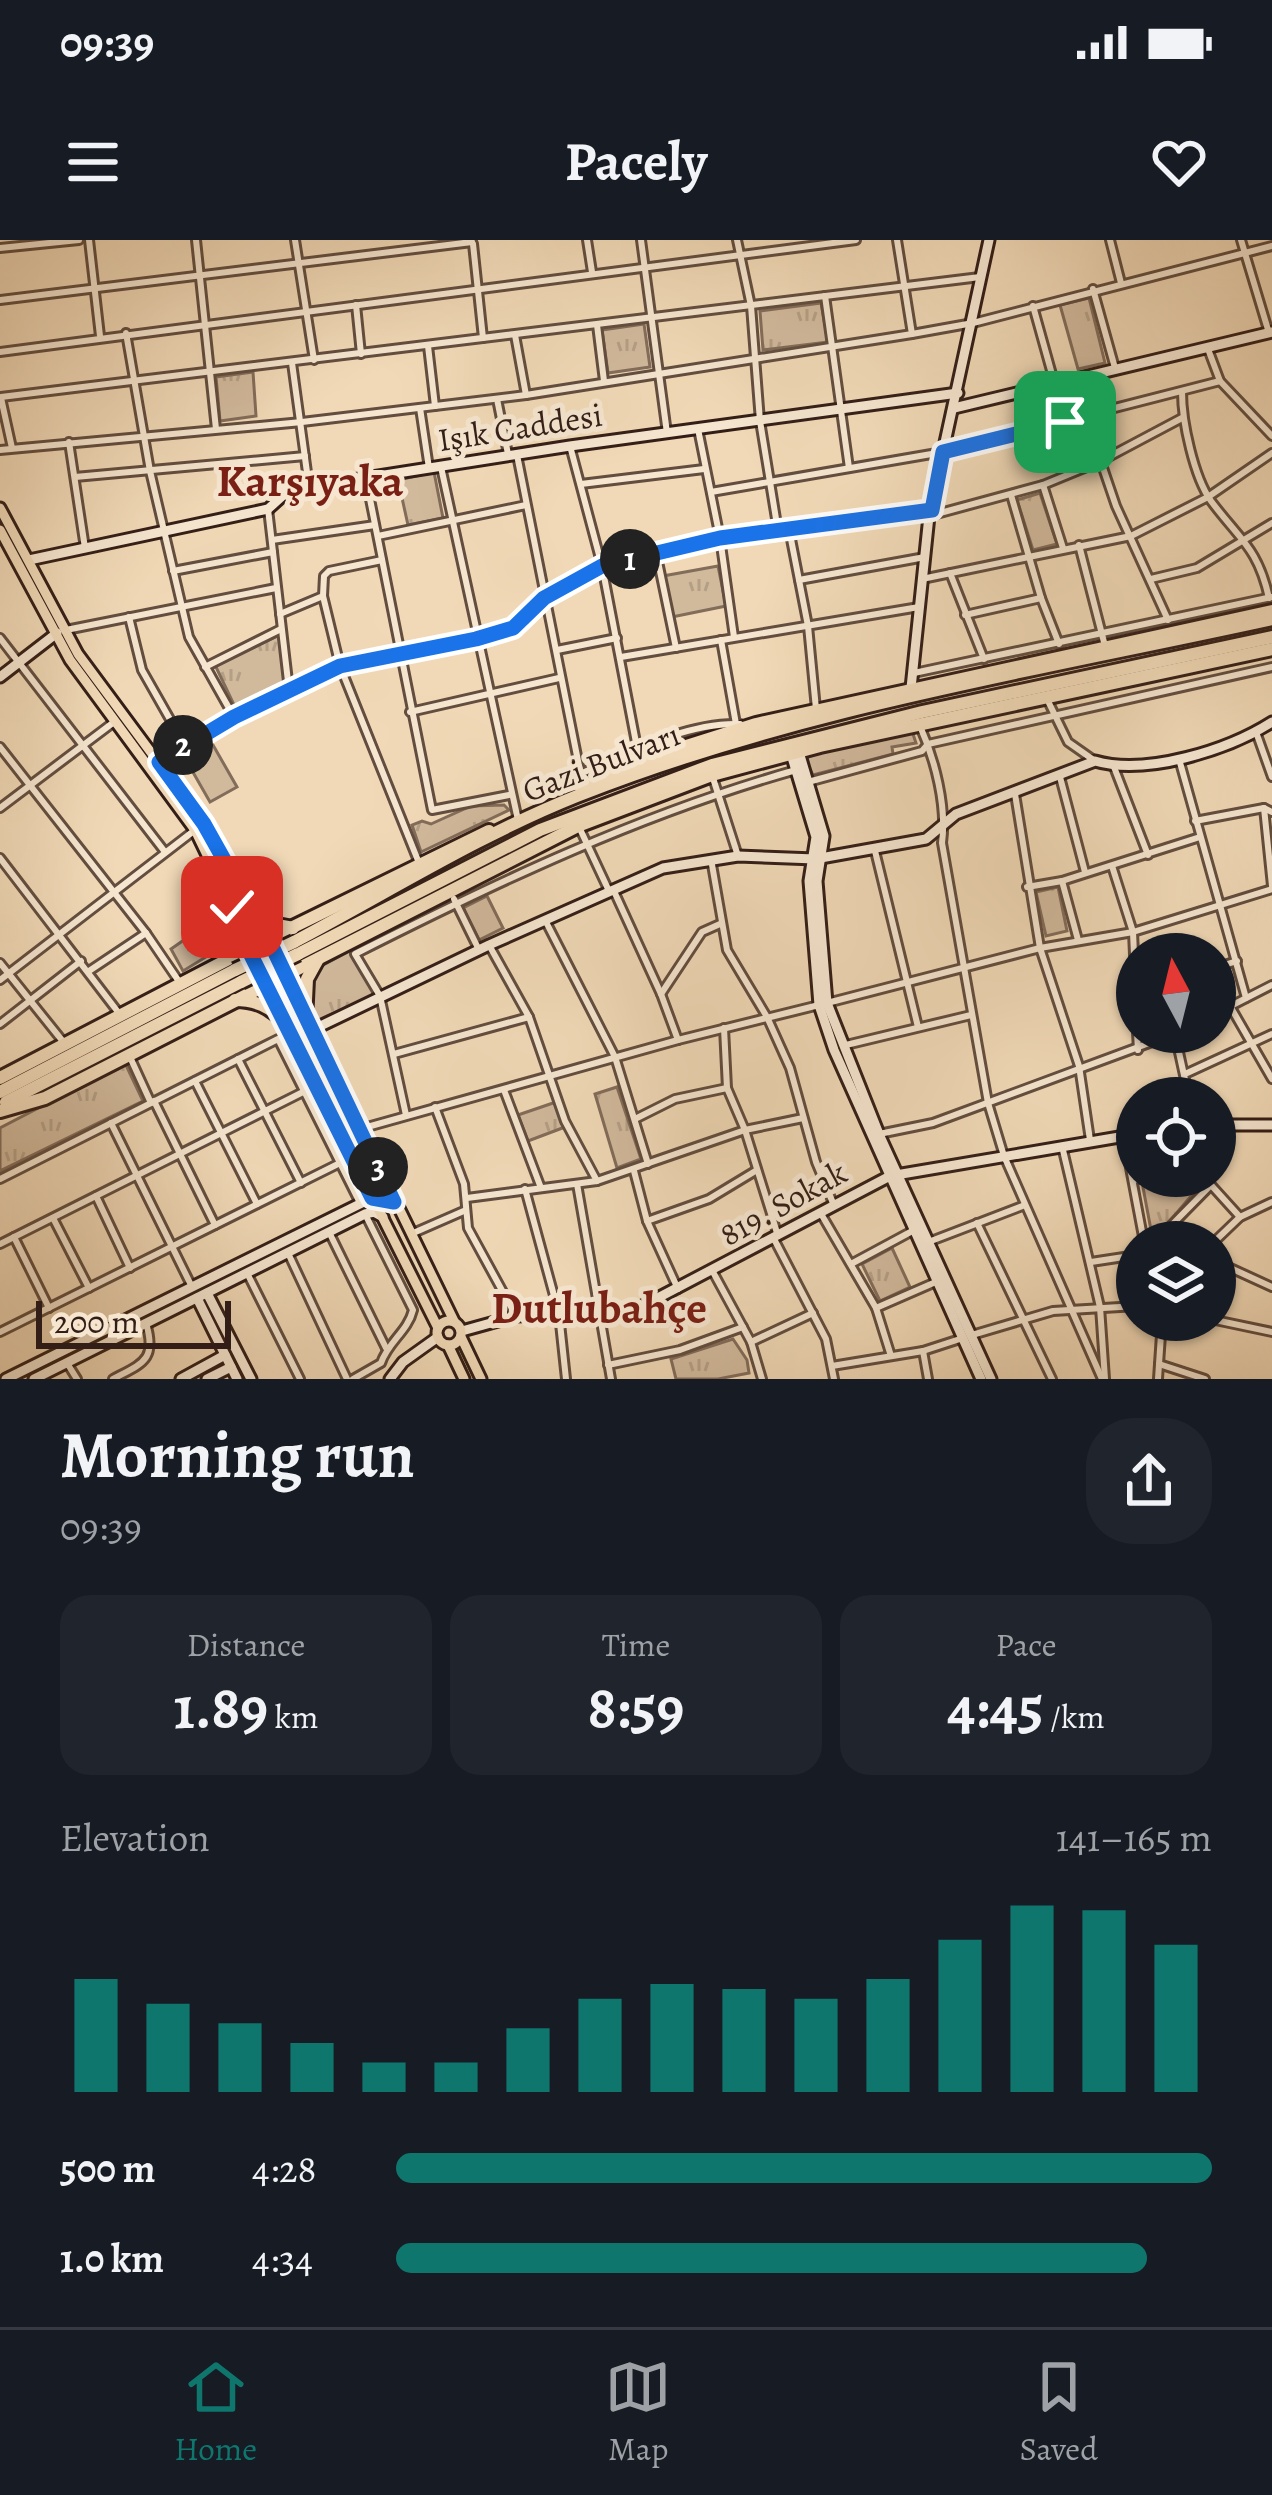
<!DOCTYPE html>
<meta charset="utf-8">
<style>
:root{--surface:#171b24;--page:#20242c;--text:#f1f3f6;--muted:#9ea1a6;--line:#363941;--accent:#0f766e}
body{margin:0;font-family:Alegreya,serif;background:var(--page);color:var(--text);height:100vh;display:flex;flex-direction:column;font-size:45px;white-space:nowrap}
*{box-sizing:border-box;margin:0}
p{font-size:39px;color:var(--muted)}
.icon{flex:none;width:66px;height:66px;fill:none;stroke:currentColor;stroke-width:2;stroke-linecap:round;stroke-linejoin:round}
.map{position:relative;height:1139px;overflow:hidden}
.panel{display:flex;flex-direction:column;background:var(--surface);flex:1}
.panel>*{flex:none}
.needle{width:78px;rotate:353deg}
.tools{position:absolute;left:1116px;top:693px;display:grid;gap:24px}
.tools a{display:grid;place-items:center;width:120px;height:120px;border-radius:50%;background:var(--surface);box-shadow:0 3px 9px #0004;font-size:60px}
.scale{position:absolute;left:36px;bottom:30px;width:195px;box-sizing:border-box;padding-left:12px;border:6px solid #331e17;border-top:0;font-size:33px;line-height:42px;white-space:nowrap;color:#331e17;-webkit-text-stroke:9px #f6e6d0;paint-order:stroke}
.pin{position:absolute;display:grid;place-items:center;width:102px;height:102px;color:#fff;margin:-51px;border-radius:24px;box-shadow:0 6px 18px #0006}
.km{position:absolute;width:60px;height:60px;margin:-30px;border-radius:50%;background:#222;color:#fff;font-size:33px;line-height:60px;text-align:center}
.round{display:grid;place-items:center;flex:none;width:126px;height:126px;border-radius:48px;background:var(--page)}
.summary{display:flex;align-items:center;justify-content:space-between;height:204px;padding:0 60px}
h1{font-size:66px;font-weight:600;line-height:90px}
.metrics{display:grid;grid-template-columns:repeat(3,1fr);gap:18px;height:204px;padding:12px 60px}
.metrics div{display:grid;align-content:center;border-radius:30px;background:var(--page);text-align:center}
.metrics b{font-size:60px;font-weight:600}
.metrics small{font-size:33px;font-weight:400}
.metrics p{font-size:33px}
.chart{height:336px;padding:24px 60px}
.chart p{display:flex;justify-content:space-between}
.chart svg{width:100%;height:216px;margin-top:12px;stroke:var(--accent);stroke-width:6}
ul{padding:0 60px;list-style:none;font-size:39px}
li{display:grid;grid-template-columns:192px 144px 1fr;align-items:center;height:90px}
li i{height:30px;border-radius:15px;background:var(--accent)}
.status{display:flex;justify-content:space-between;align-items:center;height:84px;padding:0 60px;background:var(--surface);direction:ltr}
.status svg{height:33px;fill:currentColor}
header{display:flex;justify-content:space-between;align-items:center;height:156px;padding:0 60px;background:var(--surface);font-size:54px;font-weight:600}
.dock{display:flex;justify-content:space-around;align-items:center;height:168px;border-top:3px solid var(--line);background:var(--surface);font-size:33px;color:var(--muted)}
.dock a{display:grid;justify-items:center;gap:6px}
.dock .selected{color:var(--accent)}
.map>svg:first-child{display:block}
.grass{fill:url(#grass-tufts);stroke:#826c5a;stroke-width:3}
.pitch{fill:#d1b99c;stroke:#826c5a;stroke-width:3}
.lines{fill:none;stroke-linecap:round;stroke-linejoin:round}
.street-casing{stroke:#624d3f;stroke-width:12}
.secondary-casing{stroke:#331e17;stroke-width:15}
.primary-casing{stroke:#331e17;stroke-width:15}
.highway-casing{stroke:#331e17;stroke-width:18}
.street{stroke:#f6e6d0;stroke-width:6}
.secondary{stroke:#f6e6d0;stroke-width:9}
.primary{stroke:#f1d9b7;stroke-width:9}
.highway{stroke:#f1d9b7;stroke-width:12}
.highway-bridge-casing{stroke:#331e17;stroke-width:18;stroke-linecap:butt}
.highway-bridge{stroke:#f1d9b7;stroke-width:12}
.route-casing{stroke:#fff;stroke-width:24}
.route{stroke:#1a73e8;stroke-width:15}
.labels{text-anchor:middle;dominant-baseline:central;stroke-width:10;stroke-linejoin:round;paint-order:stroke}
.street-label{font-size:33px;fill:#331e17;stroke:#f6e6d0}
.district-label{font-size:45px;font-weight:bold;fill:#7a1f14;stroke:#f6e6d0}
</style>
<div class="status"><b>09:39</b><svg viewBox="0 0 49 12"><path d="M0 12V9h3v3zM5 12V6h3v6zM10 12V3h3v9zM15 12V0h3v12zM26 1h20v11H26zM47 4h2v5h-2z"/></svg></div>
<header><svg class="icon" aria-label="menu" viewBox="0 0 24 24"><path d="M4 6h16M4 12h16M4 18h16"/></svg>Pacely<svg class="icon" aria-label="heart" viewBox="0 0 24 24"><path d="M12 20l-8-8c-3-5 5-10 8-4 3-6 11-1 8 4z"/></svg></header>
<div class="map">
<svg width="1272" height="1139" viewBox="0 0 1272 1139">
<defs>
<pattern id="grass-tufts" width="24" height="20" patternUnits="userSpaceOnUse" patternTransform="scale(3)"><rect width="24" height="20" fill="#d1b99c"/><path d="M3 7l-1-3M5 7V3M7 7l1-3M15 17l-1-3M17 17v-4M19 17l1-3" fill="none" stroke="#b49f86"/></pattern>
</defs>
<rect width="100%" height="100%" fill="#f1d9b7"/>
<filter id="stains"><feTurbulence type="fractalNoise" baseFrequency=".00167" numOctaves="4"/><feColorMatrix values="0 0 0 0 .2 0 0 0 0 .09 0 0 0 0 .02 0 0 0 .5 -.17"/></filter>
<radialGradient id="worn" r=".72"><stop offset=".6" stop-color="#630" stop-opacity="0"/><stop offset="1" stop-color="#630" stop-opacity=".3"/></radialGradient>
<g class="grass">
<polygon points="1089,58 1105,123 1078,129 1060,65"/>
<polygon points="821,63 828,102 763,110 760,71"/>
<polygon points="644,84 650,127 608,133 602,90"/>
<polygon points="253,132 256,176 220,181 216,137"/>
<polygon points="434,232 443,278 408,285 398,240"/>
<polygon points="1040,253 1057,304 1033,310 1017,260"/>
<polygon points="718,326 726,366 672,377 663,336"/>
<polygon points="280,395 286,443 235,467 215,425"/>
<polygon points="912,491 916,503 892,507 893,514 813,535 805,520 808,512"/>
<polygon points="504,565 509,570 421,612 412,585 422,581 431,584 471,566"/>
<polygon points="1058,647 1067,691 1046,696 1036,652"/>
<polygon points="487,656 503,688 479,700 463,668"/>
<polygon points="223,673 227,704 183,731 171,709"/>
<path d="M351,710L373,747V756L318,780C308,762 311,748 316,729Z"/>
<polygon points="125,823 143,861 0,931 0,888"/>
<polygon points="617,847 641,919 617,928 595,854"/>
<polygon points="556,862 565,887 528,901 518,875"/>
<polygon points="1177,936 1203,936 1204,941 1161,991 1151,990 1142,942"/>
<polygon points="892,1008 910,1047 880,1061 862,1024"/>
<polygon points="733,1099 747,1120 749,1133 718,1139 676,1139 671,1119"/>
</g>
<polygon class="pitch" points="213,505 237,547 210,562 186,520"/>
<g class="lines">
<g class="street-casing">
<g id="street">
<polyline points="89,0 100,96"/>
<polyline points="196,0 216,189"/>
<polyline points="295,0 314,120"/>
<polyline points="587,0 592,32"/>
<polyline points="641,0 667,193"/>
<polyline points="737,0 751,66 760,181 778,291"/>
<polyline points="897,0 912,94"/>
<polyline points="1110,0 1121,43"/>
<polyline points="1241,0 1269,93"/>
<polyline points="473,4 483,98"/>
<polyline points="0,8 79,0"/>
<polyline points="1093,49 1115,128"/>
<polyline points="825,56 849,228"/>
<polyline points="0,60 472,2"/>
<polyline points="356,65 361,114"/>
<polyline points="1033,66 1065,181"/>
<polyline points="597,85 604,141"/>
<polyline points="126,93 150,231 189,397 234,477"/>
<polyline points="515,95 526,155"/>
<polyline points="428,106 435,166"/>
<polyline points="1208,109 1220,141 1272,196"/>
<polyline points="0,112 856,0"/>
<polyline points="292,123 309,247"/>
<path d="M1182,152C1182,182 1194,237 1211,261C1240,300 1258,308 1269,358"/>
<polyline points="1,157 980,37"/>
<polyline points="1,158 12,208"/>
<polyline points="497,159 508,214"/>
<polyline points="420,168 429,228"/>
<polyline points="1085,175 1116,266 1168,380"/>
<polyline points="698,189 720,298 734,397"/>
<polyline points="69,202 85,308"/>
<polyline points="570,206 602,326 639,518"/>
<polyline points="0,210 302,182 526,155 912,94 973,83 1272,6"/>
<polyline points="517,215 583,546"/>
<polyline points="441,227 518,580"/>
<polyline points="75,237 305,216"/>
<polyline points="366,239 432,570 509,555"/>
<polyline points="581,244 704,229"/>
<polyline points="1043,245 1063,308"/>
<polyline points="711,252 943,212 1220,141"/>
<polyline points="1011,255 1041,358 1059,404"/>
<polyline points="268,269 289,450"/>
<polyline points="929,276 1043,245 1099,222 1182,178"/>
<polyline points="789,289 808,386 816,469"/>
<polyline points="378,296 526,265"/>
<polyline points="272,300 375,285"/>
<polyline points="1079,305 1105,406"/>
<polyline points="656,312 676,408"/>
<polyline points="173,331 273,312"/>
<polyline points="950,333 984,419"/>
<polyline points="922,339 1131,296 1208,257 1272,213"/>
<polyline points="1151,339 1197,328 1272,283"/>
<polyline points="799,340 925,317"/>
<polyline points="323,356 340,426 419,623"/>
<polyline points="280,374 323,356 324,336 329,331 382,320"/>
<polyline points="965,375 1041,358"/>
<polyline points="129,377 142,430 184,504"/>
<polyline points="66,390 276,348"/>
<polyline points="0,398 165,612"/>
<polyline points="721,400 736,484"/>
<polyline points="557,410 617,398"/>
<polyline points="621,417 919,367"/>
<polyline points="205,427 281,389"/>
<polyline points="914,433 1272,357"/>
<polyline points="1047,459 1068,502 1095,521"/>
<polyline points="410,472 559,438"/>
<path d="M920,486C935,520 947,566 942,603L988,863L1004,916L1102,1139"/>
<polyline points="1256,492 1272,537"/>
<polyline points="0,507 146,693 180,743"/>
<polyline points="1179,519 1246,758"/>
<polyline points="159,522 234,477 340,426 477,399 513,388 544,358 602,326 720,298 931,270"/>
<polyline points="1114,527 1148,615"/>
<path d="M580,534C628,513 687,482 740,484"/>
<polyline points="712,535 738,616"/>
<polyline points="1060,537 1085,632"/>
<polyline points="808,542 922,511 928,504 1272,427"/>
<polyline points="1015,554 1040,708 1079,826 1090,900"/>
<polyline points="0,568 114,482"/>
<polyline points="1264,568 1272,646"/>
<polyline points="1195,581 1264,568 1272,572"/>
<polyline points="580,589 609,651"/>
<polyline points="875,611 918,787"/>
<polyline points="0,618 118,772"/>
<polyline points="711,619 727,710 767,777 790,828 816,922 833,963"/>
<polyline points="1112,626 1133,692 1137,781"/>
<polyline points="1062,641 1078,700"/>
<polyline points="1027,647 1062,641 1200,597"/>
<polyline points="613,649 661,754 678,800"/>
<polyline points="454,659 479,710"/>
<polyline points="545,680 615,817 648,924"/>
<polyline points="489,705 529,777 565,881 597,941"/>
<polyline points="0,723 65,804"/>
<polyline points="1215,728 1237,721"/>
<polyline points="89,731 146,693"/>
<polyline points="0,740 195,590"/>
<polyline points="661,754 702,692 720,684"/>
<polyline points="827,763 1040,708 1133,692 1272,649"/>
<polyline points="1230,766 1272,839"/>
<polyline points="1215,774 1272,745"/>
<polyline points="0,784 81,721"/>
<polyline points="724,788 727,848 745,890 778,996"/>
<polyline points="1137,792 1138,810"/>
<polyline points="1175,794 1189,858"/>
<polyline points="846,805 971,775"/>
<polyline points="394,814 529,777"/>
<polyline points="130,817 151,863"/>
<polyline points="238,819 301,943"/>
<polyline points="1185,834 1272,794"/>
<polyline points="195,841 257,964"/>
<polyline points="504,850 541,948"/>
<polyline points="154,861 215,985"/>
<polyline points="435,867 464,944 468,988 516,1076"/>
<path d="M406,875L380,756L355,714C499,641 641,574 796,530"/>
<polyline points="635,879 675,859 727,848"/>
<polyline points="111,883 192,1047"/>
<polyline points="360,889 678,800 819,765"/>
<polyline points="879,894 933,883 1179,792"/>
<polyline points="1124,896 1144,1002"/>
<polyline points="1062,906 1100,1067 1105,1139"/>
<polyline points="634,931 647,981 678,1049"/>
<polyline points="1208,936 1211,945 1240,977"/>
<polyline points="0,939 278,799 360,963"/>
<polyline points="1133,940 1153,936"/>
<polyline points="577,944 611,1139"/>
<polyline points="525,949 559,1074 566,1139"/>
<polyline points="96,956 130,1028"/>
<polyline points="467,958 597,941 745,890 803,878"/>
<polyline points="820,972 876,1068 891,1116"/>
<polyline points="53,978 89,1048"/>
<polyline points="647,981 709,959 757,930"/>
<polyline points="977,983 1052,1139"/>
<polyline points="329,992 386,1108"/>
<polyline points="411,994 466,970"/>
<polyline points="14,997 49,1068"/>
<polyline points="774,999 826,1099 834,1139"/>
<polyline points="931,1001 1025,965"/>
<polyline points="1155,1002 1211,945"/>
<polyline points="1214,1002 1240,977 1272,962"/>
<polyline points="0,1004 305,851"/>
<polyline points="288,1013 347,1139"/>
<polyline points="1215,1021 1272,1047"/>
<polyline points="1091,1022 1137,1015"/>
<polyline points="851,1024 916,989"/>
<polyline points="713,1032 751,1102 762,1139"/>
<polyline points="247,1033 300,1139"/>
<polyline points="876,1068 938,1041"/>
<polyline points="1215,1080 1272,1092"/>
<polyline points="0,1092 340,923"/>
<polyline points="972,1095 1053,1071 1137,1066"/>
<polyline points="751,1102 813,1073"/>
<polyline points="923,1111 928,1139"/>
<polyline points="67,1123 77,1139"/>
<polyline points="1159,1124 1205,1139"/>
<polyline points="608,1125 680,1110 743,1087"/>
<polyline points="832,1126 923,1111 963,1098"/>
<path d="M113,1139C143,1123 157,1120 146,1083"/>
<path d="M353,1139L381,1123C388,1102 408,1091 413,1070L365,974"/>
<polyline points="1158,1139 1162,1080"/>
</g>
</g>
<g class="secondary-casing">
<g id="secondary">
<polyline points="954,168 1272,92"/>
<polyline points="29,320 268,269 289,250 570,206 958,153"/>
<polyline points="0,437 57,393"/>
<polyline points="911,448 929,276 989,0"/>
<polyline points="799,512 824,596 817,641 827,763 879,894 991,1139"/>
<polyline points="791,514 816,597 809,641 819,765 834,810 981,1139"/>
<path d="M310,791L489,705L663,628L738,616L815,619L926,599L956,574L1095,521C1146,536 1228,510 1272,482"/>
<polyline points="1215,885 1272,885"/>
<polyline points="207,1053 251,1139"/>
<polyline points="197,1058 237,1139"/>
<polyline points="462,1091 516,1076 631,1072 890,936 1137,894"/>
<polyline points="6,1139 372,958 394,962"/>
<polyline points="34,1139 365,974 374,972 383,977"/>
<polyline points="181,1139 225,1115"/>
<polyline points="207,1139 231,1127"/>
<polyline points="390,1139 403,1122 438,1097"/>
</g>
</g>
<g class="primary-casing">
<g id="primary">
<polyline points="0,268 78,414 204,584 277,717"/>
<polyline points="0,290 70,420 195,590 232,667"/>
<polyline points="257,727 438,1088"/>
<polyline points="284,732 454,1081"/>
<circle cx="449" cy="1093" r="12"/>
<polyline points="461,1097 481,1139"/>
<polyline points="448,1105 464,1139"/>
</g>
</g>
<g class="highway-casing">
<g id="highway">
<polyline points="581,548 639,521 756,484 1272,371"/>
<polyline points="248,668 272,684 293,688"/>
<path d="M294,702C387,653 479,595 577,556C799,468 1039,430 1272,379"/>
<polyline points="298,714 540,590 712,525 922,472 1272,397"/>
<path d="M231,716C244,703 235,683 232,666"/>
<path d="M235,760C256,760 270,767 285,782"/>
<polyline points="305,781 307,739 318,719"/>
<polyline points="0,838 248,709 489,591"/>
<polyline points="0,852 235,730"/>
<polyline points="6,862 241,742"/>
<polyline points="0,871 45,858 578,586 712,535 820,506 1272,409"/>
</g>
</g>
<use href="#street" class="street"/>
<use href="#secondary" class="secondary"/>
<use href="#primary" class="primary"/>
<use href="#highway" class="highway"/>
<g class="highway-bridge-casing">
<g id="highway-bridge">
<polyline points="235,730 294,702"/>
<polyline points="241,742 298,714"/>
</g>
</g>
<use href="#highway-bridge" class="highway-bridge"/>
</g>
<g class="lines">
<g class="route-casing">
<polyline id="route" points="232,667 248,709 372,958 394,962 269,700 204,584 159,522 234,477 340,426 476,399 513,388 544,358 602,326 720,298 932,270 943,212 1065,182"/>
</g>
<use href="#route" class="route"/>
</g>
<g class="labels">
<g class="street-label">
<text transform="translate(520 187) rotate(-9)">Işık Caddesi</text>
<text transform="translate(601 522) rotate(-21)">Gazi Bulvarı</text>
<text transform="translate(783 963) rotate(-29)">819. Sokak</text>
</g>
<g class="district-label">
<text x="310" y="241">Karşıyaka</text>
<text x="599" y="1068">Dutlubahçe</text>
</g>
</g>
<rect width="100%" height="100%" filter="url(#stains)"/>
<rect width="100%" height="100%" fill="url(#worn)"/>
</svg>
<div class="tools">
<a><svg class="needle" viewBox="-14 -14 28 28"><path d="M0-13l5 13h-10z" fill="#e53935"/><path d="M0 13l5-13h-10z" fill="#9ea1a6"/></svg></a>
<a><svg class="icon" aria-label="locate" viewBox="0 0 24 24"><circle cx="12" cy="12" r="6"/><path d="M12 2v4M12 18v4M2 12h4M18 12h4"/></svg></a>
<a><svg class="icon" aria-label="layers" viewBox="0 0 24 24"><path d="M12 4l9 5-9 5-9-5zM3 14l9 5 9-5"/></svg></a>
</div>
<div class="scale">200 m</div>
<div class="pin" style="left:1065px;top:182px;background:#1e9e55"><svg class="icon" aria-label="arrive" viewBox="0 0 24 24"><path d="M6 21V4h12l-3 4 3 4H6"/></svg></div>
<div class="pin" style="left:232px;top:667px;background:#d93025"><svg class="icon" aria-label="check" viewBox="0 0 24 24"><path d="M5 12l5 5 9-10"/></svg></div>
<b class="km" style="left:630px;top:319px">1</b>
<b class="km" style="left:183px;top:505px">2</b>
<b class="km" style="left:378px;top:927px">3</b>
</div>
<section class="panel">
<div class="summary"><div><h1>Morning run</h1><p>09:39</p></div><a class="round"><svg class="icon" aria-label="share" viewBox="0 0 24 24"><path d="M12 15V3M7 8l5-5 5 5M5 13v7h14v-7"/></svg></a></div>
<div class="metrics">
<div><p>Distance</p><b>1.89<small> km</small></b></div>
<div><p>Time</p><b>8:59</b></div>
<div><p>Pace</p><b>4:45<small> /km</small></b></div>
</div>
<div class="chart"><p><span>Elevation</span>141–165 m</p>
<svg viewBox="0 0 160 44" preserveAspectRatio="none"><path d="M5 44V21M15 44V26M25 44V30M35 44V34M45 44V38M55 44V38M65 44V31M75 44V25M85 44V22M95 44V23M105 44V25M115 44V21M125 44V13M135 44V6M145 44V7M155 44V14"/></svg>
</div>
<ul>
<li><b>500 m</b>4:28<i style="width:100%"></i></li>
<li><b>1.0 km</b>4:34<i style="width:92%"></i></li>
</ul>
</section>
<nav class="dock">
<a class="selected"><svg class="icon" aria-label="home" viewBox="0 0 24 24"><path d="M3 11l9-7 9 7M6 9v11h12V9"/></svg>Home</a>
<a><svg class="icon" aria-label="map" viewBox="0 0 24 24"><path d="M3 6l6-2 6 2 6-2v14l-6 2-6-2-6 2zM9 4v14M15 6v14"/></svg>Map</a>
<a><svg class="icon" aria-label="saved" viewBox="0 0 24 24"><path d="M7 4h10v16l-5-4-5 4z"/></svg>Saved</a>
</nav>
